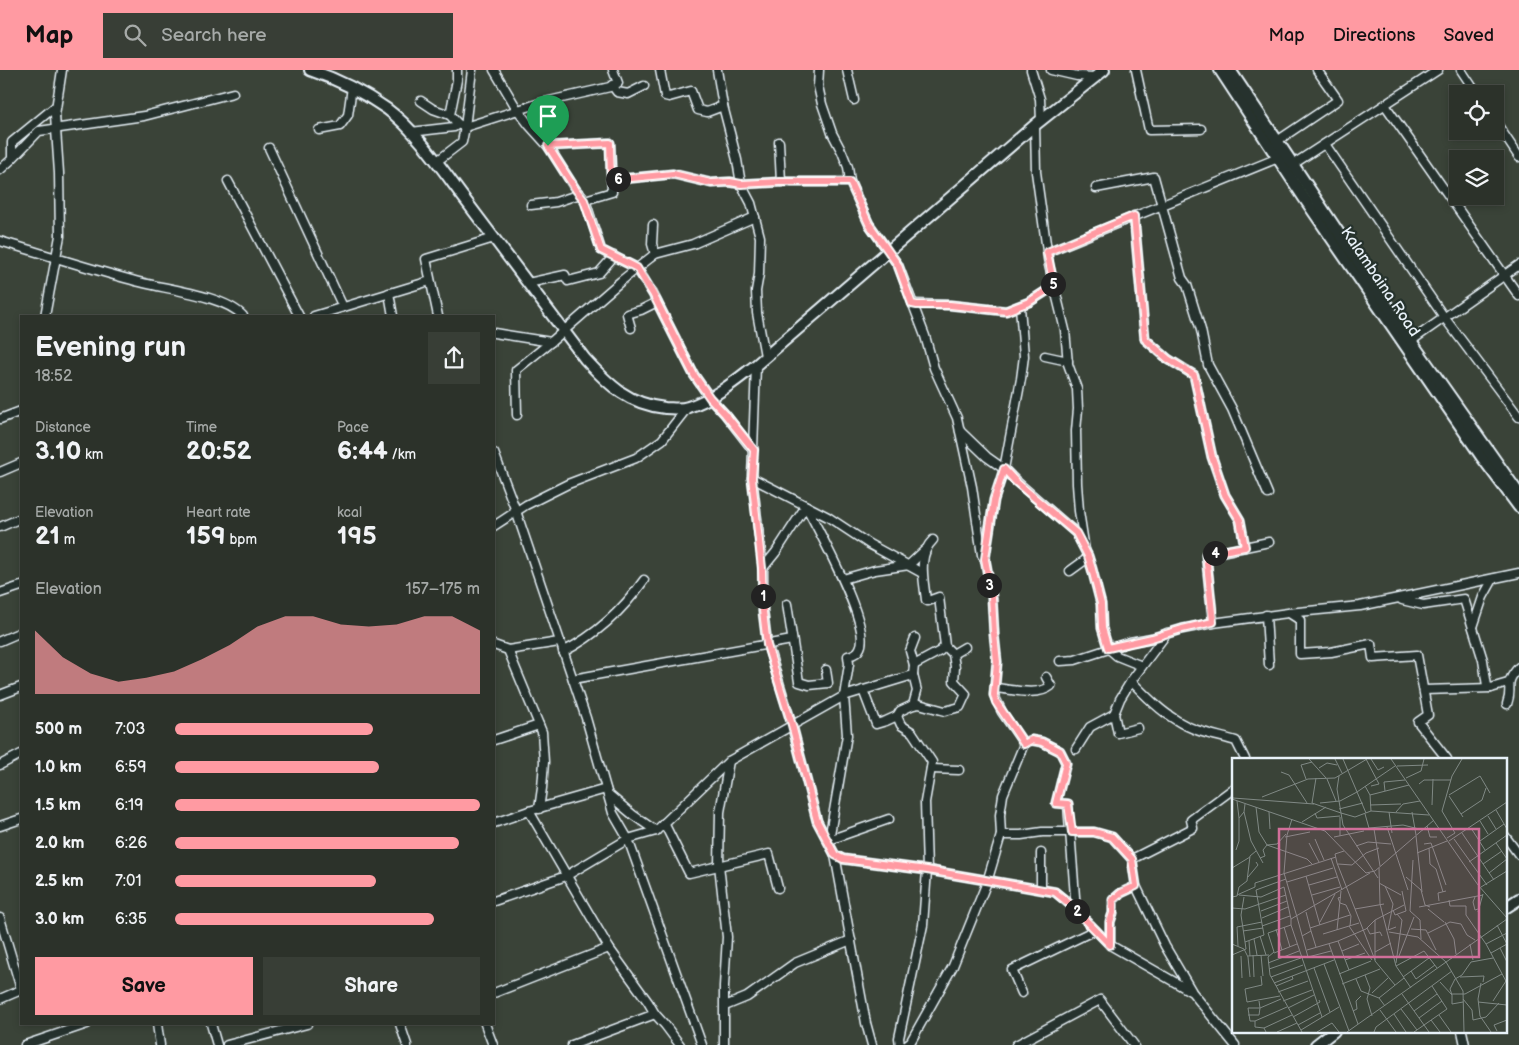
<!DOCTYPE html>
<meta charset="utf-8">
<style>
:root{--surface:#2c322a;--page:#383e36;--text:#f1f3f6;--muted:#a6aaa8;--line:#484d47;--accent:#ff9aa2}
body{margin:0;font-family:"Balsamiq Sans",sans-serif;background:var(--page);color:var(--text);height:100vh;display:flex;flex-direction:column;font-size:19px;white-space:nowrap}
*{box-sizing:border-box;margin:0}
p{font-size:16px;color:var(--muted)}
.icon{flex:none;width:28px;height:28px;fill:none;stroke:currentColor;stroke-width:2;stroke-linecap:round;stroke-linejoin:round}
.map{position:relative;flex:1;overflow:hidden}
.side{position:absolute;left:20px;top:245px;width:475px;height:710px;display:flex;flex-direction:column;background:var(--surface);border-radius:0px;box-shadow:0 2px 8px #0003,0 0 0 1px var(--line)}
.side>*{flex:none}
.buttons{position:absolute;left:1449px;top:15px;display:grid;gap:10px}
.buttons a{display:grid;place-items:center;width:55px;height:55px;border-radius:0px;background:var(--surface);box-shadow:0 2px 8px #0003,0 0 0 1px var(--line);font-size:25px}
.pin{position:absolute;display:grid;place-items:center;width:42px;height:42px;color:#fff;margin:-51px -21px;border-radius:50% 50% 50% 0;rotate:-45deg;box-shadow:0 0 5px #0007}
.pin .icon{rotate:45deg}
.km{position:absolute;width:25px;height:25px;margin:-12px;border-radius:50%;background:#222;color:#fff;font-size:14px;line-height:25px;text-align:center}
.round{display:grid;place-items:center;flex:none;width:52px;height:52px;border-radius:0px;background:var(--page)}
.headline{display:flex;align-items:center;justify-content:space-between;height:85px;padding:0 15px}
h1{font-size:28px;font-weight:700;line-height:38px}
.metrics{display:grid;grid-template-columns:repeat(3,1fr);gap:8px;height:85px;padding:5px 15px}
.metrics div{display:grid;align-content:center}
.metrics b{font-size:25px;font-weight:700}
.metrics small{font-size:14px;font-weight:400}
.metrics p{font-size:14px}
.chart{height:140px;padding:10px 15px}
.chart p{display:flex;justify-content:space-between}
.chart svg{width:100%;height:90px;margin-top:5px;fill:var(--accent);opacity:.7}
.button{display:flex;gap:10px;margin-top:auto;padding:10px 15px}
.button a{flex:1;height:58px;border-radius:0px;background:var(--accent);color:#111;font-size:20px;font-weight:700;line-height:58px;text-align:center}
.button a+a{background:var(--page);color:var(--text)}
ul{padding:0 15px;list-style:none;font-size:16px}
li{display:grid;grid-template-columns:80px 60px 1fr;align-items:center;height:38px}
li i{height:12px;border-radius:6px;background:var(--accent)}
header{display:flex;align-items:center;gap:30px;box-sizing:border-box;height:70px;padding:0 25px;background:var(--accent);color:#111}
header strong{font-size:24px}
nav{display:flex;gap:28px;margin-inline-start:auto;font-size:18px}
.search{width:350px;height:45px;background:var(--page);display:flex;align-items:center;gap:12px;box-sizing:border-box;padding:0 18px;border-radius:0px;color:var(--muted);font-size:19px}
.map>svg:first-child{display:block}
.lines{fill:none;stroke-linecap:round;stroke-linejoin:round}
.street-casing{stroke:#e8f1f8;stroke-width:11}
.secondary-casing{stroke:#e8f1f8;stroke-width:14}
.street{stroke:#26332d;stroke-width:8}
.secondary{stroke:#26332d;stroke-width:10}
.route-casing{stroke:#fff;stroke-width:10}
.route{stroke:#ff9aa2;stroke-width:6}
.labels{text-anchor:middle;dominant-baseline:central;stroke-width:4.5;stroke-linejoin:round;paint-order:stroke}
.street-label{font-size:16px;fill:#e8f1f8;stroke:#26332d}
.inset-road{fill:none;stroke:#808985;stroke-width:1}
.view{fill:#d16f9a;fill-opacity:0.15;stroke:#d16f9a;stroke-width:2.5}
.inset-edge{fill:none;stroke:#e8f1f8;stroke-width:2.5}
</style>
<header>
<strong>Map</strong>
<div class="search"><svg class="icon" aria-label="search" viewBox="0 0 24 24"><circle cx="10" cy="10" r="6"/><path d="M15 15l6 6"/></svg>Search here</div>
<nav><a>Map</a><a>Directions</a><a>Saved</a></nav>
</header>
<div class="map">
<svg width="1519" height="975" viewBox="0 0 1519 975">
<rect width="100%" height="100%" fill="#3a4338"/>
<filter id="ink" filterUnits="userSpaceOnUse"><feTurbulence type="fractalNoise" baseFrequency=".02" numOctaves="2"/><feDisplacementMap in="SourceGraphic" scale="10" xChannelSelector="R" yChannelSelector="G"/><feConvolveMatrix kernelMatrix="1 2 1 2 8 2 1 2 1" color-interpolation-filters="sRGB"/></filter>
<g filter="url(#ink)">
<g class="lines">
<g class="street-casing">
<g id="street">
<polyline points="457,0 457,10 450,45 458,54"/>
<polyline points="494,0 517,39 529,55 548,76 576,120 585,130 601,180 637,198 653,224 694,305 710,328 725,344 753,380"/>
<polyline points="660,0 665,26 669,27 691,21 698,40 707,42 723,36"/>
<polyline points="717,0 723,36 737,90 741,114 751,133 760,167 759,204 756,221 757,243 765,286"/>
<polyline points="819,0 818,16 822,34 832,63 842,82 848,97 850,112 869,154 898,195 925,266 934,298 957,348 972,417 982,485 985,489"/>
<polyline points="847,0 854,30"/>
<polyline points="1031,0 1040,29 1041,50"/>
<polyline points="1051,0 1077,6 1095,7"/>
<polyline points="1136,0 1149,60 1201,59"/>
<polyline points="1461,0 1477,24"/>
<polyline points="612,15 617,22 628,24 644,16"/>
<polyline points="421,31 433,39 450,45"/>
<polyline points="1385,35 1519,226"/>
<polyline points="1495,51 1519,87"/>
<polyline points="1035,55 1036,102 1049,195 1065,260 1068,294 1077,319 1078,339 1076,361 1077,414 1079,441 1085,480"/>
<polyline points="319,60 340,56 348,45 352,17"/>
<polyline points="411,62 454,57 458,54 465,57 540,33 610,17 618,13 613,0"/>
<polyline points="1277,71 1338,30 1317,0"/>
<polyline points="779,72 781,112"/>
<polyline points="1325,74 1444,247 1519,347"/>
<polyline points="548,76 610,73 612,122 585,130"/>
<polyline points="269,78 343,237"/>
<polyline points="12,89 39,61 144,46 233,23"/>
<polyline points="436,92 462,72 465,57 472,0"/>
<polyline points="1292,95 1438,0"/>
<polyline points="0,100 12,89 12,72 56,36"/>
<polyline points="611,110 673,104 711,113 730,112 741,114 781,112 850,112"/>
<polyline points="228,111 299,246"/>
<polyline points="1096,118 1154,107 1182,208 1187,215 1201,260 1208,295 1232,339 1268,424"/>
<polyline points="531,135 556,132 580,124"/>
<polyline points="1134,146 1145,269 1168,289 1194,305 1212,387 1225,425 1240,450 1245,477"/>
<polyline points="653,155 652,174 655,184"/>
<path d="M0,171C44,184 87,198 132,210C161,219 223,224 243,246"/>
<polyline points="1047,182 1278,88"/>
<polyline points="528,213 565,205 568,211 599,203 614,186"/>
<polyline points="389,223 393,246"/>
<polyline points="913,234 950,235 1006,241 1029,232 1054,216"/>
<polyline points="1020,237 1024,286 1021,309 1004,399 994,430 985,489 992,527 994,564 997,592 994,625 1002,642 1024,674"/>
<polyline points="45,246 60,166 59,103 55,45 62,0"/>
<polyline points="314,246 430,211"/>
<polyline points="438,246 426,189 494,168"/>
<polyline points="631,258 627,244 641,240 657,232"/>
<polyline points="494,263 551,272 621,211 655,184 693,174 755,147"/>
<polyline points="1411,271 1519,195"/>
<polyline points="1045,286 1068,291"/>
<polyline points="756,295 752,408 763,498 763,541 767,573 792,655 817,751 835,785 866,953 872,975"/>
<polyline points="517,345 516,300 551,272"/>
<polyline points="0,349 21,341"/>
<polyline points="960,361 987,387 1004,399 1016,411 1076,463 1088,486 1092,499 1101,534 1102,558 1108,578 1117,586 1142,596"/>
<polyline points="494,383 516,441 586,648 613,743 628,769 702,975"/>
<polyline points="0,402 21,393"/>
<polyline points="752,408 828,447 869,474 922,503"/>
<path d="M806,436C818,460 872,556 860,578C858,583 853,585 848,586L849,594L844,626L847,665L829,770L889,749"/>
<polyline points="494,456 526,435 568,414 636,388 662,370 687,338"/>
<polyline points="0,457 21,448"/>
<polyline points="763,498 776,482 806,436"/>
<polyline points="1070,501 1088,488"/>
<polyline points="843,509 875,500 909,495 925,480"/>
<polyline points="0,523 21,516"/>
<polyline points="1402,530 1423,535 1464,529 1483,590 1487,616 1491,618 1508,613"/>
<polyline points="787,534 799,612 809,615 828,613 826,600"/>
<polyline points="1289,543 1300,550 1300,584 1331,582 1371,574 1373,588 1417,585 1428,645 1418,652 1447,689"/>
<polyline points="1266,545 1269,595"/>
<polyline points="1213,553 1206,485 1269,472"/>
<polyline points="1473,557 1483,527 1493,509"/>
<polyline points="0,571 21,562"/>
<polyline points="494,575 508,580 542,662 544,692 542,718 539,739"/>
<polyline points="508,580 559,572"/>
<path d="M563,582C596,565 623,540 644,510"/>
<polyline points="953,584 965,577"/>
<polyline points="1060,591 1075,590 1130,572 1152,568 1182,559 1213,553 1288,543 1360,536 1519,503"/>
<polyline points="914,595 910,581 915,568"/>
<polyline points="573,609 792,570"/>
<path d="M1131,611C1145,625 1159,640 1176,650C1194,662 1216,665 1236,671L1245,689"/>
<path d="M995,618C1011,619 1037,627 1051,616L1046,607"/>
<path d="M863,620L876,654L886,651L897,646L900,641L913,635L919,634L945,641L960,637L966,624L954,611L955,597L953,584L945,576L939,527L928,531L926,530C924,511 917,485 933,470"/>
<polyline points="1424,620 1491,618"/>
<polyline points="0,625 21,617"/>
<path d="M1507,634C1514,615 1502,616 1519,597"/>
<polyline points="913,635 917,621 913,605 914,595 940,581 945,576"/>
<polyline points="1114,644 1118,663 1138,658"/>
<polyline points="897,646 901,655 912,662 932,692 925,732 927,800 923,855 899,968 900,975"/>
<polyline points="494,670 539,655"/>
<polyline points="1076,679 1090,657 1114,644 1120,629 1131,611 1167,563"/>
<polyline points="0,695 21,684"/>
<polyline points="931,699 959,700"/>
<polyline points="608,724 633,745 656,761"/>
<polyline points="529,741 609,878 648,932 655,944 665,955 680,975"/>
<polyline points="494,753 529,741 606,719"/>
<polyline points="664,753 689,803 769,784 778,818"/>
<polyline points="0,756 21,749"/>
<polyline points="1001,765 1021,765 1042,762 1094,762 1112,767 1132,789 1136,816 1165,876 1191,920"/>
<polyline points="1505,766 1519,785"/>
<polyline points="835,785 843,789 927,800 1055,822 1071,835 1110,875 1192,922 1235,975"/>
<polyline points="1132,789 1193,758 1191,750 1233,719"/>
<polyline points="1041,819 1041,783"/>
<polyline points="494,831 566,806 628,769 656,761 729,691 844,626 913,605"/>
<polyline points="0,848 21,919"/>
<polyline points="1110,875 1110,852 1113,843 1113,830 1121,823 1136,816"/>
<polyline points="494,923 609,878"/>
<polyline points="1022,923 1012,900 1095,860"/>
<polyline points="0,929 21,920"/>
<polyline points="725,936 747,927 795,893 851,870"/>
<polyline points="157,954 160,975"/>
<polyline points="211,954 217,975"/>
<polyline points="400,954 407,975"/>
<polyline points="485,954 493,975"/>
<polyline points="1462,961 1465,975"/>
<polyline points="25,975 87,954"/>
<polyline points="227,975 307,954"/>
<polyline points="572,975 655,944"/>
<polyline points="724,975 724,916 727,867 719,795 720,742 729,691"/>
<polyline points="906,975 911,971 953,896 987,812 1001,765 1000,745 1003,725 1024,674 1031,670 1042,672 1060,681 1066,693 1056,733 1068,734 1076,840"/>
<polyline points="1016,975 1100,930 1134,975"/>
</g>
</g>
<g class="secondary-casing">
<g id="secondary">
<path d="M310,0C337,9 363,22 387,39C417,61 444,102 466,131C506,184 545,236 585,289C609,315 628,334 665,338C672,338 680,340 688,337C714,329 735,311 756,295L1035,55L1104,0"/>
<polyline points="1220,0 1304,128 1481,386 1519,437"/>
<polyline points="1230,0 1411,271 1519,424"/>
<polyline points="1505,838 1519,829"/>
<polyline points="1316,975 1334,961"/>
</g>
</g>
<use href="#street" class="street"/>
<use href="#secondary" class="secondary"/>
</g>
</g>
<g class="lines" filter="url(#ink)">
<g class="route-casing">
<polygon id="route" points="610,73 611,110 673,104 711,113 730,112 741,114 780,112 850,112 869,154 898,195 912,234 917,235 950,235 1006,241 1029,232 1054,216 1047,182 1134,146 1145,269 1168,289 1194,305 1212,387 1225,425 1240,450 1245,477 1206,484 1213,552 1182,559 1152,568 1108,578 1102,558 1101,534 1092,499 1088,486 1076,463 1016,412 1004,399 994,430 985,489 992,527 994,564 997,592 994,625 996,632 1024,674 1031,670 1042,672 1060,681 1066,693 1056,733 1068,734 1072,762 1094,762 1112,767 1132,789 1136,816 1121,823 1113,830 1113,843 1110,852 1110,875 1071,835 1055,822 927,800 843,789 835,785 817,751 792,655 767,575 763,541 762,498 752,408 754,380 725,344 710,328 694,305 653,224 637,198 601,180 584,130 576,120 548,76"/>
</g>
<use href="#route" class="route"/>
</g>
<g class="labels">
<g class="street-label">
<text transform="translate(1380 212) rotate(56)">Kalambaina Road</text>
</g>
</g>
<g transform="translate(1232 688)">
<rect width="275" height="275" fill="#3a4338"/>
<path class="inset-road" d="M77,1L94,20M103,1L110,15M111,1L134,55M134,1L147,26L139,28M139,1L146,12L152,9M159,1L246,127L275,160M165,8L196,7M87,10L95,5L105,7M49,14L57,17L75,45M107,18L105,31L111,67L146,120M84,20L80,45L109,55L123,59L139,53L197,57M174,20L189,13L192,1M74,21L69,7L80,4M95,21L104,43M187,26L192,22H219M133,28L138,37L139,53M153,33L152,24L173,22M125,34L163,8M138,37L177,27M217,37L248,18L258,35M217,38L231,59M30,39L76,21L103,20L135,1M1,40L82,46M0,41L93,73L134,115L143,113L202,62M5,43L7,60L12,54L13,46M88,45L108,43L125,34M138,47L169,46M200,47L201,21M24,49L27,74L35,87L45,86L54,76M107,51L131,45M264,52L275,71M12,54L19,83L31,105M37,54L38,71M157,54L160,75M164,54L171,46L188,43M180,54L184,77M83,55L85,60L108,58M133,56L137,70L171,67L191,72M229,56L250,42L254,30M256,58L264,71M60,61L55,77L52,115L65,159M248,63L256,76M70,64L94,49M195,68L198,79H205M155,69L176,132M239,70L253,92M142,71L148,108M230,75L262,122M108,78V59M184,78L190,134M53,79L78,74M102,79L132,73M215,80L223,75L210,53L220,18L230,1M83,81L92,102M222,81L255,127M217,83L275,44M248,83L272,66M77,85L87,104M264,85L275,101M192,86L199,85L214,127M124,88L136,84L159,86M197,90L198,106L204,111L211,134M4,92L7,83V60M112,93L103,96L105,105L143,202M185,95L215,83M28,100L33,98L31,92L35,87L75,101L80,106M99,100L110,132M181,102L178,153L188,162L189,181M237,104L275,77M106,106L120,107L134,95L147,90M251,106L270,93M0,110L18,99M147,110L148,146L164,208L179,230M257,115L275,101M74,118L88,167M16,119L26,107L24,104M174,119L189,132L193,147L198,149M55,124L101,110M147,125L169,137M77,127L105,119M153,128L161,146L156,172L164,169M249,129L275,113M5,137L23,129V125L104,99M7,137L29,139L52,129L59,161M80,137L108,129M0,139L5,138L7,129L15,123L18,98L24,93M12,139L9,157L13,184M109,139L106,140L108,145L114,147L119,158L118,168M243,139L241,144L243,152L246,151M217,142L218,148H234V157L254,186L275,225M207,143L206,135L214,133M187,149L251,137M0,150L13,151L54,137M123,151L152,146M196,151L212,164M161,152L163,157L174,153L170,133M29,153L55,143M246,154L251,136M65,159L76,199L99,193M30,160L56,149M143,162V203L163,227M88,164L103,136M213,164L222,181L224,196M59,167L90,259M265,167L275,186M30,168L58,158M117,168L140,202M52,169L58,189M78,170L118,157M135,170L138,176L148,174L150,178M44,171L50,192M179,171L194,172L204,192M105,172L109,133M11,173L31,170M79,173L84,189M157,174L186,179L214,204L231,233L232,274M196,175L218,164L229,166L235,177L243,182M91,176L127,165M32,177L24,132L54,121M28,178L34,197M70,178L79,173L74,154M22,181L25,197M17,183L18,198M0,186L12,191L16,199L18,219M97,186L126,266M238,186L241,202M254,186L275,175M6,188L5,169L30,164M268,190L275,204M75,192L106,183M110,193L127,186M143,194L159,185M42,195L65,186M259,195L275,186M0,197L14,191L13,184L32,177M21,197L22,219M29,197L31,218M9,198L10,220M16,198L37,197M167,198L182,159M113,202L133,195M36,205L67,193M164,205L170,162L165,156M92,206L117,273M164,208L192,193L205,210M82,210L98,254M37,211L69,200M117,212L106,183L134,171L143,162L172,147M179,213L184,221L203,207M107,216L139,203M133,217L138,230L135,241L140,258M29,218L30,227L13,231L15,244L48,238M39,219L71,207M171,219L197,200M228,219L252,218L251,224M124,221L129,233L147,240L153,248M208,224L220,237L218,231L223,221L230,217L239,204L261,200M42,225L102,202M249,225L246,241L248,258L259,274M110,226L148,211M44,228L61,221L60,218M46,234L76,223M140,235L156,220M170,236L197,274M220,236H233L270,216M220,237V246L231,244M147,240L172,220M231,241L240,252L241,262L254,259L267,245M51,243L80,232M261,243L274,223M246,244L275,247M56,250L82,237M169,251L185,272M148,252L164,274M121,253L125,251L124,243L129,238M182,253L205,236M162,256L174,274M16,257H27L28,250L49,241M207,257L219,274M61,259L88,244L87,242M187,260L210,243M199,262L208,274M23,263H18L16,250H28L27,243M66,267L88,255M32,270L23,269V263L55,249M69,272L107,249M265,273L262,267L275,262M34,274L32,270L60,257M45,274L65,265M70,274L38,217L36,199L42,194L36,175L59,167V161L138,115M85,274L100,265L107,274M115,274L275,161M142,274L144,269L220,213M182,274L215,251L200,228"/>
<path class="view" d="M47,71H247V199H47Z"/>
<rect width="275" height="275" class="inset-edge"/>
</g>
</svg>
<div class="buttons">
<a><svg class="icon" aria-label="locate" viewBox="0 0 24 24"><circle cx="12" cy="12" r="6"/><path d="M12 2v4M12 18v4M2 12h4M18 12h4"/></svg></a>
<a><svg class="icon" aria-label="layers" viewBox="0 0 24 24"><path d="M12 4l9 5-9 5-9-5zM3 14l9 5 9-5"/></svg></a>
</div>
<div class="pin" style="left:548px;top:76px;background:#1e9e55"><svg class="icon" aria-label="arrive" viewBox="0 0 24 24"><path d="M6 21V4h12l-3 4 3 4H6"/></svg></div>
<b class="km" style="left:763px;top:526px">1</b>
<b class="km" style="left:1077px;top:841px">2</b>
<b class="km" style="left:989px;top:515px">3</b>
<b class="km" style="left:1215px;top:483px">4</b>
<b class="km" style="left:1053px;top:214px">5</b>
<b class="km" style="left:618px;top:109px">6</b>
<section class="side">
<div class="headline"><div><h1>Evening run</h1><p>18:52</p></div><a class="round"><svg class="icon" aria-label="share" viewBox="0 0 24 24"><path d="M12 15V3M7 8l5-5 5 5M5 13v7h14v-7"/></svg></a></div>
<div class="metrics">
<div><p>Distance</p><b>3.10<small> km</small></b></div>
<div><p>Time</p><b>20:52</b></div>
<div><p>Pace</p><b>6:44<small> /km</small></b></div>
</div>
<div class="metrics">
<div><p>Elevation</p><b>21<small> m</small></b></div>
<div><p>Heart rate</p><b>159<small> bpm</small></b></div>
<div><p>kcal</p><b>195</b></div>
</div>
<div class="chart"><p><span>Elevation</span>157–175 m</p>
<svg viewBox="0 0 160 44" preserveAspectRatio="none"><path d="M0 44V13L10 26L20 34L30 38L40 36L50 33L60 27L70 20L80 11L90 6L100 6L110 10L120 11L130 10L140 6L150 6L160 13V44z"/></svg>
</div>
<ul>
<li><b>500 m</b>7:03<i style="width:65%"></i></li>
<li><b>1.0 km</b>6:59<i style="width:67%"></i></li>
<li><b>1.5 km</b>6:19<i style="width:100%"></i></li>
<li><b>2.0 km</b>6:26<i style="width:93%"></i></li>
<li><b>2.5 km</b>7:01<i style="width:66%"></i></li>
<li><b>3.0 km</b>6:35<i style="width:85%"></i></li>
</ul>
<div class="button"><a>Save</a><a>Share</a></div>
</section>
</div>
